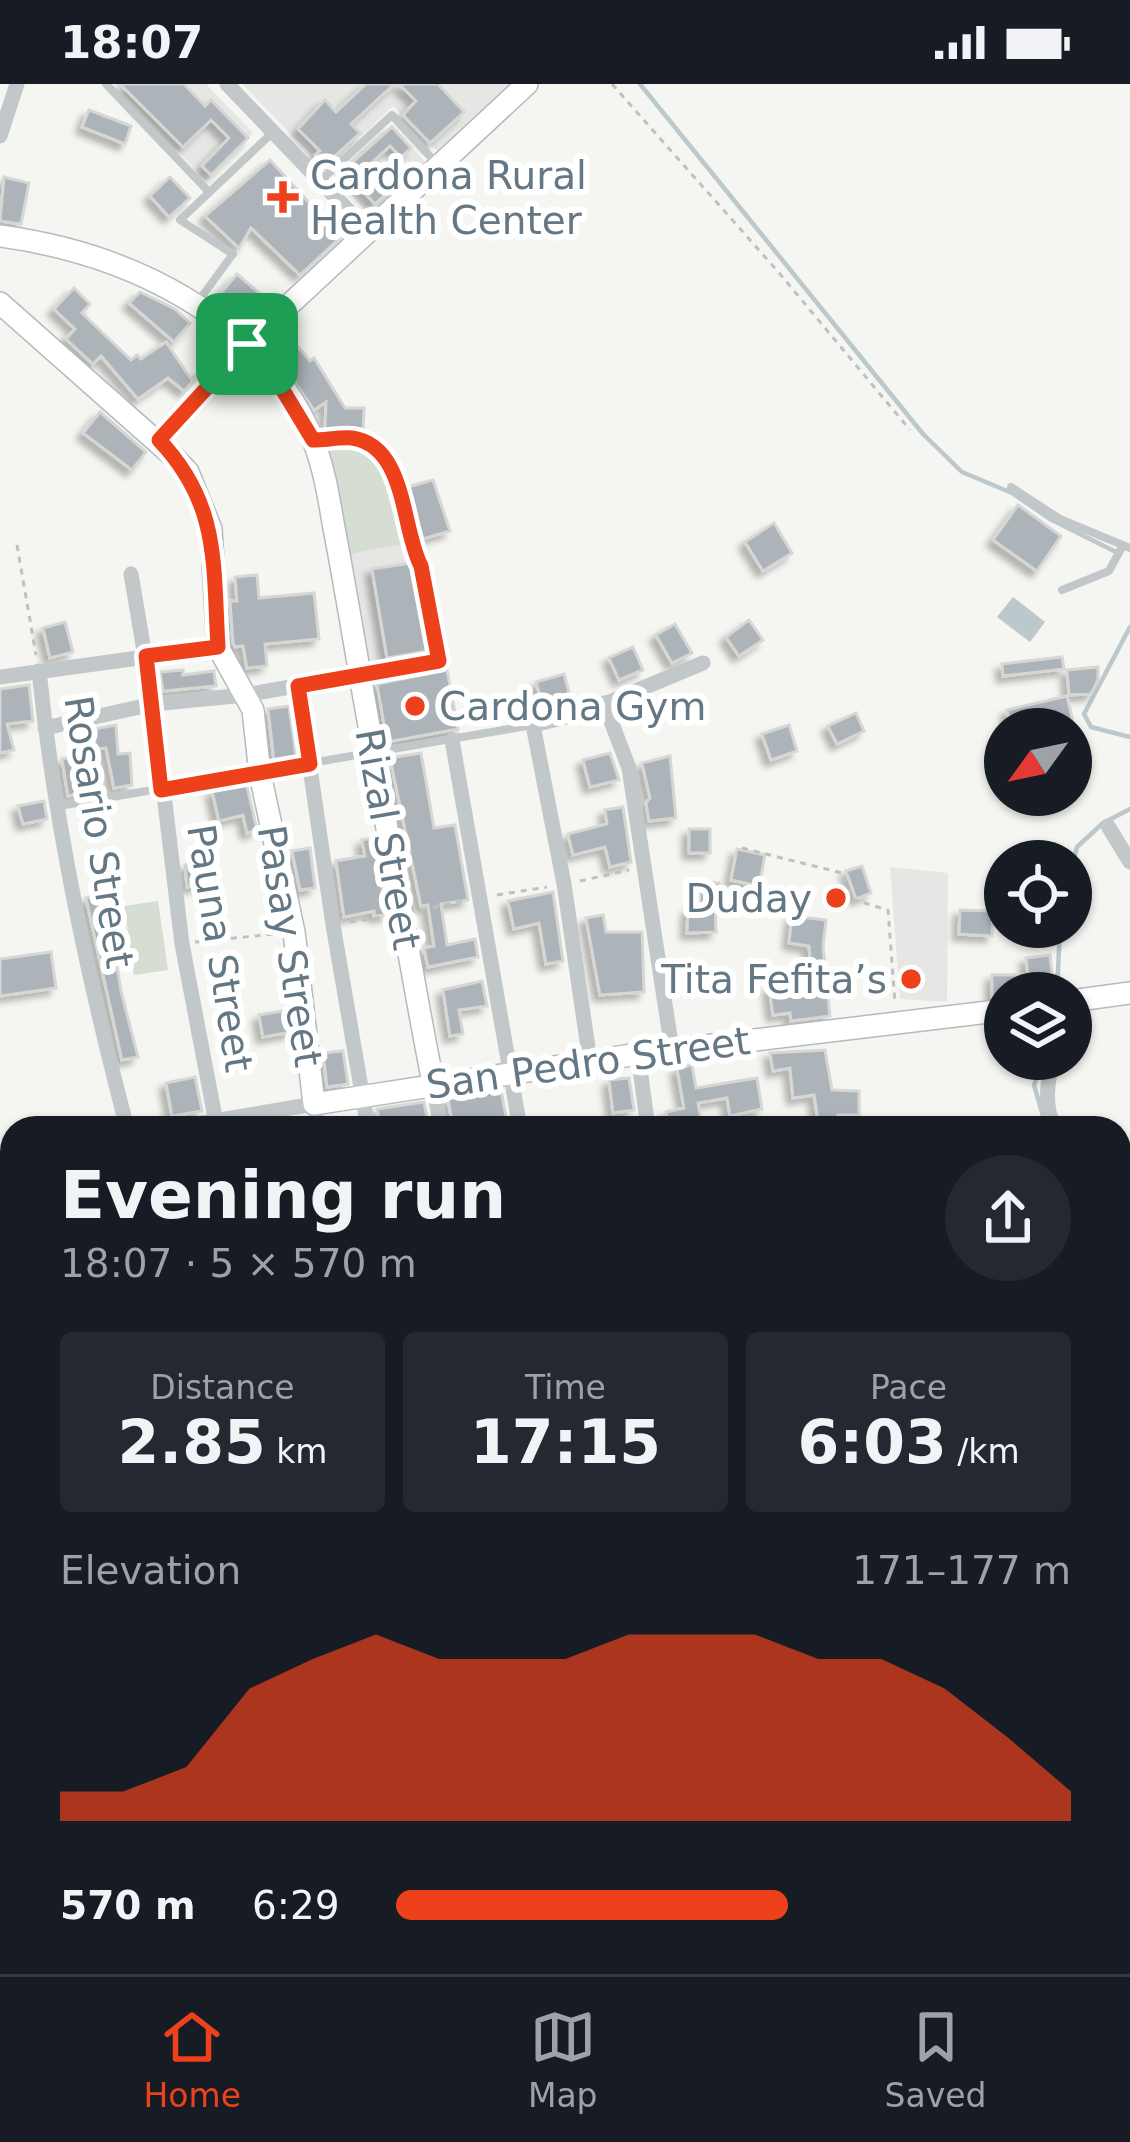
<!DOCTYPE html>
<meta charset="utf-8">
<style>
:root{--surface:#171b24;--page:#242831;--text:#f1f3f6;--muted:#9ea1a6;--line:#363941;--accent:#ec411b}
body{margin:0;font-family:"DejaVu Sans",sans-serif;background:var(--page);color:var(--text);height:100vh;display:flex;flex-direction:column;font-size:45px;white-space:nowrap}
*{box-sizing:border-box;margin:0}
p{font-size:39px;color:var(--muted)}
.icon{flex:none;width:66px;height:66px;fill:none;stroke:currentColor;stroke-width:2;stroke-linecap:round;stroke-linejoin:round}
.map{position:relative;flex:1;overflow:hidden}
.panel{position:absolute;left:0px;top:1032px;width:1131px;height:858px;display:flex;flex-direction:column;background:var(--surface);border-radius:36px 36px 0 0;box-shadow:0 3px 9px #0004}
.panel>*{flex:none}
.needle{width:78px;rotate:237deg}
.buttons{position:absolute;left:984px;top:624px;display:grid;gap:24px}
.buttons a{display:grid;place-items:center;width:108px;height:108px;border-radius:50%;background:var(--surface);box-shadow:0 3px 9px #0004;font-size:60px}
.pin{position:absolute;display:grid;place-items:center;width:102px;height:102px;color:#fff;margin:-51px;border-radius:24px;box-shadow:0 6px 18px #0006}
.round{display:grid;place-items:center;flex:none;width:126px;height:126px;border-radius:63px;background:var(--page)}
.head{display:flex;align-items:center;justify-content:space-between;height:204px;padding:0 60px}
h1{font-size:66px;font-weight:600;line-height:90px}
.stats{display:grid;grid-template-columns:repeat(3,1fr);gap:18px;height:204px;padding:12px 60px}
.stats div{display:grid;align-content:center;border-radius:12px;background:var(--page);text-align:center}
.stats b{font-size:60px;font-weight:600}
.stats small{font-size:33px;font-weight:400}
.stats p{font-size:33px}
.chart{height:336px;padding:24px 60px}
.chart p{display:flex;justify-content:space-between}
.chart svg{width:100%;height:216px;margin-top:12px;fill:var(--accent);opacity:.7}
ul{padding:0 60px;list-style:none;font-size:39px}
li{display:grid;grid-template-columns:192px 144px 1fr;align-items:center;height:90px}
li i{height:30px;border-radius:15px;background:var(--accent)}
.status{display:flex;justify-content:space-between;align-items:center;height:84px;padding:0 60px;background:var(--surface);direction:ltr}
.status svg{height:33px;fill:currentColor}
.dock{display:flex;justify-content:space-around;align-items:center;height:168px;border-top:3px solid var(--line);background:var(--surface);font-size:33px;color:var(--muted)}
.dock a{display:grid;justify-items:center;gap:6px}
.dock .on{color:var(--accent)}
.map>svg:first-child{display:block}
.built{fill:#e6e7e5}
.green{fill:#d6ddd2}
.water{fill:#bbc8cc}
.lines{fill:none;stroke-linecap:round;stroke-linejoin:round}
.stream{stroke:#bbc8cc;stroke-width:4.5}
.building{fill:#acb4b9;stroke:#d6d6d4;stroke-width:3;filter:url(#shadow)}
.secondary-casing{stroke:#b4babe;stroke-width:24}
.path{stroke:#bec0c2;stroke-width:3;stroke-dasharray:6 6;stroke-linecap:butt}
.lane{stroke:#c2c7c9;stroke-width:8}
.street{stroke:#c2c7c9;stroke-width:15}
.secondary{stroke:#fff;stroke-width:21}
.route-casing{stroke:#fff;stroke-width:24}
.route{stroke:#ec411b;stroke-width:15}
.poi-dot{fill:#ec411b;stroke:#fff;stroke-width:4.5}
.labels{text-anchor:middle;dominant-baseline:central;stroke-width:12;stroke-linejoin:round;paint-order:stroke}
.poi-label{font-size:39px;fill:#637784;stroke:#fff;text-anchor:start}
.street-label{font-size:39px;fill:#637784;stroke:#fff}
</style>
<div class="status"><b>18:07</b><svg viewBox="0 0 49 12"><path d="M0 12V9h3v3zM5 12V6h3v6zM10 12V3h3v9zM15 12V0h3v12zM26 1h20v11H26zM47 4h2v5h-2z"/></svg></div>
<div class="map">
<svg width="1130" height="1890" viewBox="0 0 1130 1890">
<defs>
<filter id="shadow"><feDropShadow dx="-6" dy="6" stdDeviation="3" flood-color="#0004"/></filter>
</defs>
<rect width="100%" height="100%" fill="#f5f5f1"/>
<g class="built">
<polygon points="115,0 206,0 253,49 206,97"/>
<polygon points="242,0 515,0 440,70 393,22 326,86"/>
<polygon points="391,41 428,81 371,132 334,92"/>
<polygon points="405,460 419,479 460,653 384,667 350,470"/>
<polygon points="890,783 948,789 947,918 900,915"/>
</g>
<g class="green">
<path d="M329,362C338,362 350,360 358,362C392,370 404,430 405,460L350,470Z"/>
<polygon points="158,817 168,886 134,891 124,822"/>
</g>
<polygon class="water" points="1013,513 1045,538 1030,558 997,533"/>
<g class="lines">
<g class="stream">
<polyline points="640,0 923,350 962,388 1012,409 1050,435 1116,468"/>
<polyline points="1130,543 1084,630 1091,643 1130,653"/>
<polyline points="1107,737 1130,725"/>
<polyline points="1071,786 1077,763 1103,739"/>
<polyline points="1057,909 1060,843"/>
<polyline points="1044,1035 1034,1001 1044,975"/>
<polyline points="813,1890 816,1878"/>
</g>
</g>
<g class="building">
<polygon points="120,0 184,0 205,22 211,16 248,54 211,91 202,82 229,54 211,36 183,63"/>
<polygon points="366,0 394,0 351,40 360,49 325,81 315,71 320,67 298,45 325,16 336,28"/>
<polygon points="399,0 438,0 464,28 430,59 403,31 416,17"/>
<polygon points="89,26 131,42 125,60 82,43"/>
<polygon points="392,43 411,64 401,73 390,62 370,80 392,104 375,120 344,86"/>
<polygon points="270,76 327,138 332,133 346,148 300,191 251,144 239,164 205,132"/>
<polygon points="4,93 29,99 21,140 0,137"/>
<polygon points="170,93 190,114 169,133 150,112"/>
<polygon points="237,190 265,214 250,233 221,209"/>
<polygon points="74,204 90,220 82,229 131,276 137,271 141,275 166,258 191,295 202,287 184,307 168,294 138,315 101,272 93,280 66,255 75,245 54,225"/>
<polygon points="140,208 175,225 190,239 174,258 129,219"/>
<polygon points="287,250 310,277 314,274 345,324 364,324 363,349 325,347 326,318 314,326 271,264"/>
<polygon points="100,328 146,368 132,386 83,349"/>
<polygon points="433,396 450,447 423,455 408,403"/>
<polygon points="1018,421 1061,452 1037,487 993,456"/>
<polygon points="774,439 792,469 763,487 745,458"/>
<polygon points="411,479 428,567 387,574 372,485"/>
<polygon points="257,491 259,514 314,509 319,555 265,560 267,582 247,584 243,562 235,563 233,559 230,517 237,517 235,493"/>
<polygon points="749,536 763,556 739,572 726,553"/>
<polygon points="65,538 73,568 50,574 43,544"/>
<polygon points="675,540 692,569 672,579 656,551"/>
<polygon points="633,563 643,586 619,596 609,574"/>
<polygon points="1062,573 1064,585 1003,592 1002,580"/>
<polygon points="1098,583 1098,596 1091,610 1069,611 1067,586"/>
<polygon points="183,586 183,591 214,587 216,602 163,607 160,588"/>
<polygon points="447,586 458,645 387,658 377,600"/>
<polygon points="564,590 572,619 544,626 536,598"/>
<polygon points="29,601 33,637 7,640 14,666 0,669 0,605"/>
<polygon points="1067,612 1074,643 1011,645 1007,626"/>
<polygon points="289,622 296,673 274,677 268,625"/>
<polygon points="856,629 864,647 837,660 828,642"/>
<polygon points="116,641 118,670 130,669 132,701 114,704 106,664 95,665 94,645"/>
<polygon points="789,641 797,667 771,676 762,650"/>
<polygon points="421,669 434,744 455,741 468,816 441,820 447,861 475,855 478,873 428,883 424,864 434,862 428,821 421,822 390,674"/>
<polygon points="610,669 619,696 590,703 583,676"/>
<polygon points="81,671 87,708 68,712 62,675"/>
<polygon points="670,672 676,734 649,737 646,719 650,714 642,679"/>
<polygon points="246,698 257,746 247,749 243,731 219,737 212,707"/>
<polygon points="44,717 47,735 23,740 18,722"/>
<polygon points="623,723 631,778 610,783 605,763 573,771 568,750 607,740 605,726"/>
<rect x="689" y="745" width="21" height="24"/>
<polygon points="373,754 387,831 374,832 374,827 344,833 336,777 365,772 362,756"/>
<polygon points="310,764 315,804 300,806 292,767"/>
<polygon points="737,765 765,771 759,802 731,796"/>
<polygon points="209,777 214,798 187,803 185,781"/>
<polygon points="862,782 871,809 856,815 846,787"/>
<polygon points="701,797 719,799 718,818 715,818 716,848 687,849 688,824 699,824"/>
<polygon points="553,808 563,877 546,880 539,839 514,845 508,817"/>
<polygon points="105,810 121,907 138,973 122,976 86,814"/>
<polygon points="960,826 993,827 992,852 959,850"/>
<polygon points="603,831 606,848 642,848 644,908 600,911 586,834"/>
<polygon points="792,832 826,836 823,862 830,932 791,937 790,929 773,931 769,903 812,895 809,862 789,859"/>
<polygon points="51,868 56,904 0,912 0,875"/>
<polygon points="1050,871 1053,898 1029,901 1026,874"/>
<polygon points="992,891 1023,891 1023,909 992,912"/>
<polygon points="482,897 487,922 459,926 463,950 450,952 443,906"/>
<polygon points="288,926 291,948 263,953 259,931"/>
<polygon points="825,966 832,1006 859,1007 859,1031 838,1031 839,1039 819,1042 814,1011 793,1014 790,984 773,987 770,969"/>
<polygon points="343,967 348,1000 327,1003 323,969"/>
<polygon points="692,981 696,1004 757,994 762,1025 730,1032 727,1014 698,1019 701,1037 669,1043 666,1028 684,1024 677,984"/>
<polygon points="195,993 202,1027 172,1032 166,999"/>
<polygon points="629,994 634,1026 613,1029 609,996"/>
<polygon points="501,1006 507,1039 453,1044 448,1015"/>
<polygon points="424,1018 429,1044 408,1044 407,1037 380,1041 377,1025"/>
</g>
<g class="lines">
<g class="secondary-casing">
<g id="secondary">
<path d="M0,152C126,169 261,231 313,356C324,383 329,415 334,444C345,501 354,557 364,614C387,742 408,871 433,999"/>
<polyline points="0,219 174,373 188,388 211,445 218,563 253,626 260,690 294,848 314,1020 638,970 1005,926"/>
<polyline points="159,356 247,260 527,0"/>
<polyline points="1071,917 1130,909"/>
<polyline points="1119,1647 1130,1642"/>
<polyline points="859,1890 875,1878"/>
</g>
</g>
<g class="path">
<polyline points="612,0 780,190 910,346"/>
<polyline points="17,461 36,571"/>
<polyline points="742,764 842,789 851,815 888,826 895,919"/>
<polyline points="580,797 629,786"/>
<polyline points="497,811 547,803"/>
<polyline points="421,826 464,817"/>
<polyline points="350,838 382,833"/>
<polyline points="195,858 275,850"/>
</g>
<g class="lane">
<polyline points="106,0 209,108"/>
<polyline points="320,97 392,31 438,81"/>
<polyline points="197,219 233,170 180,136 271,50"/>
<path d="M315,356C326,356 341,352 353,354C408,364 401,444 421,482L440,580"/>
<polyline points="1011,403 1060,435 1130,464"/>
<polyline points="1062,506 1109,487 1122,463"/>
<polyline points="59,722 533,641"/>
</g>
<g class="street">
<polyline points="227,0 367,146"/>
<polyline points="0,52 17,0"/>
<polyline points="131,490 153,620 182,860 217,1044"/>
<path d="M39,587C55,742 88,894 127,1044"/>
<polyline points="0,593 218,563"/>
<polyline points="298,602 333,841 368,1044"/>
<polyline points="604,619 629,684 672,966"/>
<polyline points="45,644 153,620 245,611 439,577"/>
<polyline points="452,656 520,1044"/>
<polyline points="1108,742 1130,778"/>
<polyline points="638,970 648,1044"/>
<path d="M1054,975C1047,995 1043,1026 1056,1044"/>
<polyline points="590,977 564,800 533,641 583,629 703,579"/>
<polyline points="433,999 441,1044"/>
<polyline points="173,1044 314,1020 318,1044"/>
<polyline points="0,1115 12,1107"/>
<polyline points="0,1342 12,1362"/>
<polyline points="1119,1552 1130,1580"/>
<polyline points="0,1663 12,1643"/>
<polyline points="598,1878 605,1890"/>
</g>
<use href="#secondary" class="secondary"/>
</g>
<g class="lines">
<g class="route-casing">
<path id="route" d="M247,260L281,303L313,356C325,356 340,353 352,354C407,362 401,444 421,482L439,577L298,602L310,680L161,706L146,572L218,563C213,480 220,420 159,356Z"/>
</g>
<use href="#route" class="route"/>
</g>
<g class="poi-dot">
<path d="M277 95h12v12h12v12h-12v12h-12v-12h-12v-12h12z"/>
<circle cx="415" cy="622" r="12"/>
<circle cx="836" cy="814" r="12"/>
<circle cx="911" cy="895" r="12"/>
</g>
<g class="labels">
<g class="poi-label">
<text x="310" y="91">Cardona Rural<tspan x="310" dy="45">Health Center</tspan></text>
<text x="439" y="622">Cardona Gym</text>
<text x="812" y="814" text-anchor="end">Duday</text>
<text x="887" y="895" text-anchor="end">Tita Fefita’s</text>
</g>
<g class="street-label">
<text transform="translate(99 748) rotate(81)">Rosario Street</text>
<text transform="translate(388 755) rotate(80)">Rizal Street</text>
<text transform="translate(290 862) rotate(81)">Pasay Street</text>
<text transform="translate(220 864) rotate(81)">Pauna Street</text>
<text transform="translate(588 979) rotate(-8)">San Pedro Street</text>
</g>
</g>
</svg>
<div class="buttons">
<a><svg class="needle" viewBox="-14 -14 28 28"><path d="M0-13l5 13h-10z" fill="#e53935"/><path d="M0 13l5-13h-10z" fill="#9ea1a6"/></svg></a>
<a><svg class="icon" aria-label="locate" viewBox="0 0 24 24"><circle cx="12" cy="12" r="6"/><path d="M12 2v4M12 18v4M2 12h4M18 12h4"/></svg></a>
<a><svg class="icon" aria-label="layers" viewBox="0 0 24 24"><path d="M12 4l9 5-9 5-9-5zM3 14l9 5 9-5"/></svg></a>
</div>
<div class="pin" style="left:247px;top:260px;background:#1e9e55"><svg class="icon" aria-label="arrive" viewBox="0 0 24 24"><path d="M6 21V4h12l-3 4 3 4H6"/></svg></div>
<section class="panel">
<div class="head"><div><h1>Evening run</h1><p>18:07 · 5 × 570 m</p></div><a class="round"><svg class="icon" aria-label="share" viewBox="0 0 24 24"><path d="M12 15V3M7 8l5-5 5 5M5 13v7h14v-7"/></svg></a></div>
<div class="stats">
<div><p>Distance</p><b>2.85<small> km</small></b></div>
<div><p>Time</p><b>17:15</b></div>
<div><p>Pace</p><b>6:03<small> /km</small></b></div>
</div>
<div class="chart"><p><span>Elevation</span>171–177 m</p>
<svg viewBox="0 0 160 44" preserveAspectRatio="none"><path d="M0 44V38L10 38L20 33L30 17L40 11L50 6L60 11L70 11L80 11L90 6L100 6L110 6L120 11L130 11L140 17L150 27L160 38V44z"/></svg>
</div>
<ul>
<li><b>570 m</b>6:29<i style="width:58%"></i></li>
</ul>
</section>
</div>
<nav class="dock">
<a class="on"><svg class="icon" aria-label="home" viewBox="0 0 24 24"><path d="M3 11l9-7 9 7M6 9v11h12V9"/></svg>Home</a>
<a><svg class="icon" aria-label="map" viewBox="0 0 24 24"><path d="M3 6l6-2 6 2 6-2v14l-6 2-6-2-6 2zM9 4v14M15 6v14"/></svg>Map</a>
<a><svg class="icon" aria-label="saved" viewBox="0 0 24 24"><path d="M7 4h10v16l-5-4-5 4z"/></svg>Saved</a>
</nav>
